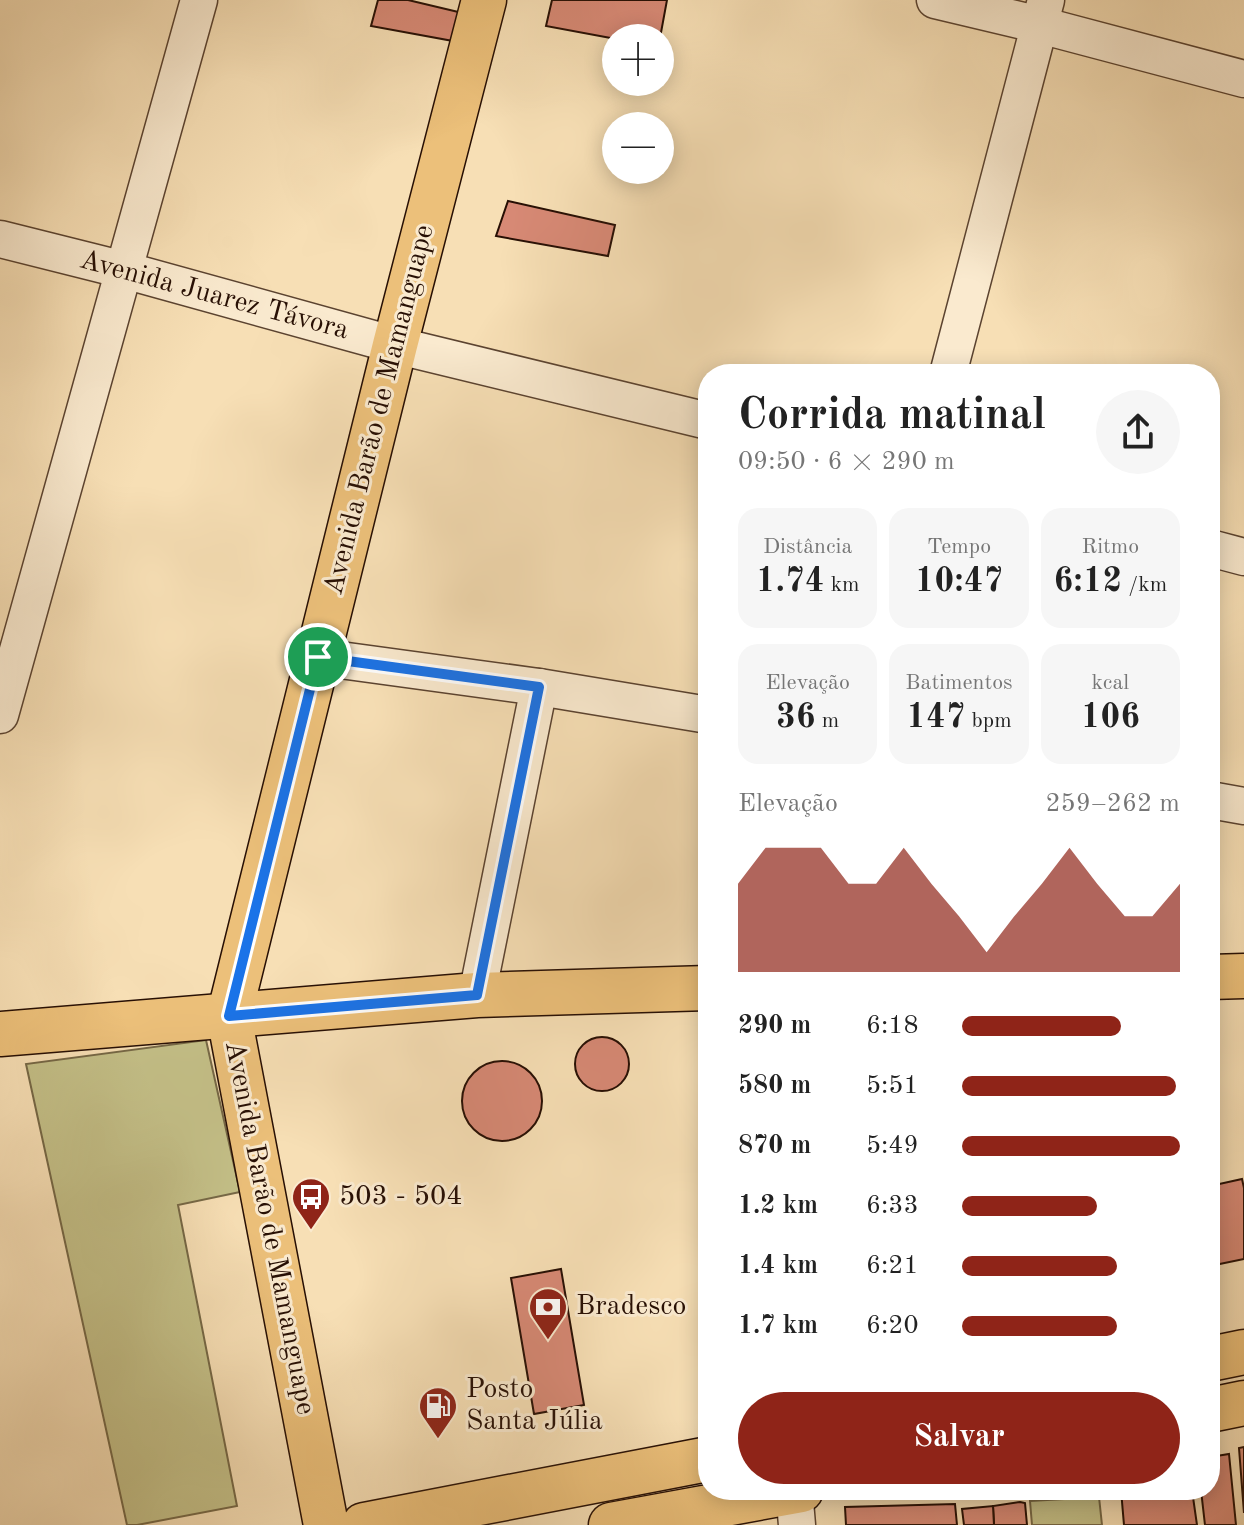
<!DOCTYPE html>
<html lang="pt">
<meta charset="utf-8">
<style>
:root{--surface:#fff;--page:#f6f6f6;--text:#222;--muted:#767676;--accent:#8f2418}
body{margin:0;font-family:"Old Standard TT",serif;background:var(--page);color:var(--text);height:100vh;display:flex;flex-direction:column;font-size:30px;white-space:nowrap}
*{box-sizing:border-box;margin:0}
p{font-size:26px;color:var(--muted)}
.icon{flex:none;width:44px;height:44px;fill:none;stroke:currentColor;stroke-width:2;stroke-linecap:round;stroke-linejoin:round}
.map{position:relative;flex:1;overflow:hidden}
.details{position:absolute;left:698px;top:364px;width:522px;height:1136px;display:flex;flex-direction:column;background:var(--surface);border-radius:32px;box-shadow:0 4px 20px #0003}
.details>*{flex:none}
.buttons{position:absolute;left:602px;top:24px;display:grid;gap:16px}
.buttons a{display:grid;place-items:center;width:72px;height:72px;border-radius:50%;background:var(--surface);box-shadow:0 4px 20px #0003;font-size:40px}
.pin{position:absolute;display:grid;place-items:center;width:68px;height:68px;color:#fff;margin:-34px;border:4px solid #fff;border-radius:50%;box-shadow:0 2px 8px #0007}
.round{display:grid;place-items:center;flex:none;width:84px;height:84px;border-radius:42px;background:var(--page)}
.overview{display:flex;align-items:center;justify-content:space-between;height:136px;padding:0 40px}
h1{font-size:44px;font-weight:700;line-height:60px}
.stats{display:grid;grid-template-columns:repeat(3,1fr);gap:12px;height:136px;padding:8px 40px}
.stats div{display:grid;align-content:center;border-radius:20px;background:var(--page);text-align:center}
.stats b{font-size:34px;font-weight:700}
.stats small{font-size:22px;font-weight:400}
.stats p{font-size:22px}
.chart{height:224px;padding:16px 40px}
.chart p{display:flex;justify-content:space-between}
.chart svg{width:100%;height:144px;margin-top:8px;fill:var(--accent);opacity:.7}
.primary-button{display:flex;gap:16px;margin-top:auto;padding:16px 40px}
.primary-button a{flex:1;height:92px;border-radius:48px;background:var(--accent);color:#fff;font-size:32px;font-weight:700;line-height:92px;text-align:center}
ul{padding:0 40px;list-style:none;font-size:26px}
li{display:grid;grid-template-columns:128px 96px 1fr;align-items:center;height:60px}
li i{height:20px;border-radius:10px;background:var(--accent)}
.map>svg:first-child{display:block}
.green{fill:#c4c088;stroke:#766846;stroke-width:2}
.building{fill:#d78975;stroke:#270f04;stroke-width:2}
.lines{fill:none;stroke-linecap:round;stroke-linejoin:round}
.minor-casing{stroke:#5b4330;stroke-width:39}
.major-casing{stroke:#270f04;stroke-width:47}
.minor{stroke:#faeacf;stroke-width:36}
.major{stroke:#ecc07a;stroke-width:44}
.route-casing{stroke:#fff;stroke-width:16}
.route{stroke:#1a73e8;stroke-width:10}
.labels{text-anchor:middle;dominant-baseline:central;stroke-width:6;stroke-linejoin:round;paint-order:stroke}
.street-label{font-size:28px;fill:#270f04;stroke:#faeacf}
.poi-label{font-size:28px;fill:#270f04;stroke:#faeacf;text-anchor:start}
</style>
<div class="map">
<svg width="1244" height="1525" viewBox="0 0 1244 1525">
<rect width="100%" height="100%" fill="#f7dfb5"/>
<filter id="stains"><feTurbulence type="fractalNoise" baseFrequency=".0025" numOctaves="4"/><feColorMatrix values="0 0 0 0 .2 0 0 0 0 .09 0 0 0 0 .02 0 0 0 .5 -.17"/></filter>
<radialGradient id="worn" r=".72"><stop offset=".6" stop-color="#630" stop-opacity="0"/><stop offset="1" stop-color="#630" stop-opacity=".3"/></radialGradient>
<g class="green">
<polygon points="206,1040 240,1192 178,1205 237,1506 137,1525 127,1525 26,1064"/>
<polygon points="1099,1497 1102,1525 1032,1525 1030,1501"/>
</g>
<g class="building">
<polygon points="378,0 408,0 471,15 464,43 371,26"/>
<polygon points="552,0 667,0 660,38 616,39 546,26"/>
<polygon points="508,201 615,225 608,256 496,236"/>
<circle cx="602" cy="1064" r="27"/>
<circle cx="502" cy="1101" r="40"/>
<polygon points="1242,1179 1244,1188 1244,1259 1210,1266 1210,1186"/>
<polygon points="561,1269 584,1405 534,1414 511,1278"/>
<polygon points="1244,1447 1244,1513 1239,1448"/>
<polygon points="1229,1454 1236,1525 1205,1525 1201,1490 1210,1490 1210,1457"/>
<polygon points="1121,1490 1192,1490 1197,1525 1124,1525"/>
<polygon points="1020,1502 1025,1503 1027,1525 994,1525 993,1506"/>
<polygon points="955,1504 957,1525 846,1525 845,1507"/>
<polygon points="993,1506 994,1525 964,1525 962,1509"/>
</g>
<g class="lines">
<g class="minor-casing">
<g id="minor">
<polyline points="935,0 1040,25 1244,79"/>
<polyline points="0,239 124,270 395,345 708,421"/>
<polyline points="948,374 1046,0"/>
<polyline points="1210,548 1244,557"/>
<polyline points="318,657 539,687 708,715"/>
<polyline points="0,715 199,0"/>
<polyline points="1210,800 1244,806"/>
<polyline points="477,995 539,687"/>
<polyline points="794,1490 797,1525"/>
</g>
</g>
<g class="major-casing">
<g id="major">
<polyline points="1210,977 1244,976"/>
<polyline points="0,1034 477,995 708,988"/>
<polyline points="1210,1359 1244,1352"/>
<polyline points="1210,1410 1244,1403"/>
<polyline points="326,1525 229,1016 395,345 484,0"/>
<polyline points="364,1525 708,1459"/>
<polyline points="611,1525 801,1490"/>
</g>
</g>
<use href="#minor" class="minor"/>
<use href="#major" class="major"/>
</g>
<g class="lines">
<g class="route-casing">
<polygon id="route" points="318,657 539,687 477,995 229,1016"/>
</g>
<use href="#route" class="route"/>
</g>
<defs>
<g id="bus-pin" transform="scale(2)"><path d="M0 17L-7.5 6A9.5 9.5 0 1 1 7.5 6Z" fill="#8f2418" stroke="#faeacf"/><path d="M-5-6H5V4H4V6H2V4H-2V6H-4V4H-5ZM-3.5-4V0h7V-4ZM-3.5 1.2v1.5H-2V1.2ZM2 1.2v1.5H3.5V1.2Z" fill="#fff"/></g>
<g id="bank-pin" transform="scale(2)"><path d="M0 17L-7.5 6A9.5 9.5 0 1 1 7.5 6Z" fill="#8f2418" stroke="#faeacf"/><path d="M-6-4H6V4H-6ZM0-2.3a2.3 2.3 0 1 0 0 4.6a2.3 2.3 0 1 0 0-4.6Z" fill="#fff"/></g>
<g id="fuel-pin" transform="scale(2)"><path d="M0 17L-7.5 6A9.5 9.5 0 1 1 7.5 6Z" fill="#8f2418" stroke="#faeacf"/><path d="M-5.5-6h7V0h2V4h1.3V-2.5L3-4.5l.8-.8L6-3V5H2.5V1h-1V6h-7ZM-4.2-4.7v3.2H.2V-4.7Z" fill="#fff"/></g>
</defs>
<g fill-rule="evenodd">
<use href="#bus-pin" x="311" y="1197"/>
<use href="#bank-pin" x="548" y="1307"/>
<use href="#fuel-pin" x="438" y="1406"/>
</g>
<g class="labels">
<g class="street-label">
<text transform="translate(214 296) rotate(15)">Avenida Juarez Távora</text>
<text transform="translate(380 410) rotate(-76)">Avenida Barão de Mamanguape</text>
<text transform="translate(269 1228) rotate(79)">Avenida Barão de Mamanguape</text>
</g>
<g class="poi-label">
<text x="339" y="1197">503 - 504</text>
<text x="576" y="1307">Bradesco</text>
<text x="466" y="1390">Posto<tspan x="466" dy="32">Santa Júlia</tspan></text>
</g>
</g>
<rect width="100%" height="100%" filter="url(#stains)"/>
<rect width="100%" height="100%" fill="url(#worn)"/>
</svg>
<div class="buttons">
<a>+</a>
<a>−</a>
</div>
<div class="pin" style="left:318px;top:657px;background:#1e9e55"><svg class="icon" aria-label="arrive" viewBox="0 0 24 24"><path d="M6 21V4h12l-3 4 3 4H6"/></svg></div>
<section class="details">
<div class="overview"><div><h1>Corrida matinal</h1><p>09:50 · 6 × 290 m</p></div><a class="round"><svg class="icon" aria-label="share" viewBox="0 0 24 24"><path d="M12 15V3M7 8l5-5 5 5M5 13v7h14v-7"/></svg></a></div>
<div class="stats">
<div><p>Distância</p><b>1.74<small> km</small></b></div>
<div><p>Tempo</p><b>10:47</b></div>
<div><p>Ritmo</p><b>6:12<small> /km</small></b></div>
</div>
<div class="stats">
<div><p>Elevação</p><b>36<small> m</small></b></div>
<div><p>Batimentos</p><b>147<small> bpm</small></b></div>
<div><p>kcal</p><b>106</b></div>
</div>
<div class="chart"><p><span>Elevação</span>259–262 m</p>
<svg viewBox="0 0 160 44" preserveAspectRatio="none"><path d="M0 44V17L10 6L20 6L30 6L40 17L50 17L60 6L70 17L80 27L90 38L100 27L110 17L120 6L130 17L140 27L150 27L160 17V44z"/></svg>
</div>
<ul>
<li><b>290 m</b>6:18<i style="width:73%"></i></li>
<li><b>580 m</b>5:51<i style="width:98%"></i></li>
<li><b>870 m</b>5:49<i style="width:100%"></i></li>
<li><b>1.2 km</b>6:33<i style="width:62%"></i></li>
<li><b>1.4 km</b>6:21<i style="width:71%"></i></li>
<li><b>1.7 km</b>6:20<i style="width:71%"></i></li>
</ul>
<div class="primary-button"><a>Salvar</a></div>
</section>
</div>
